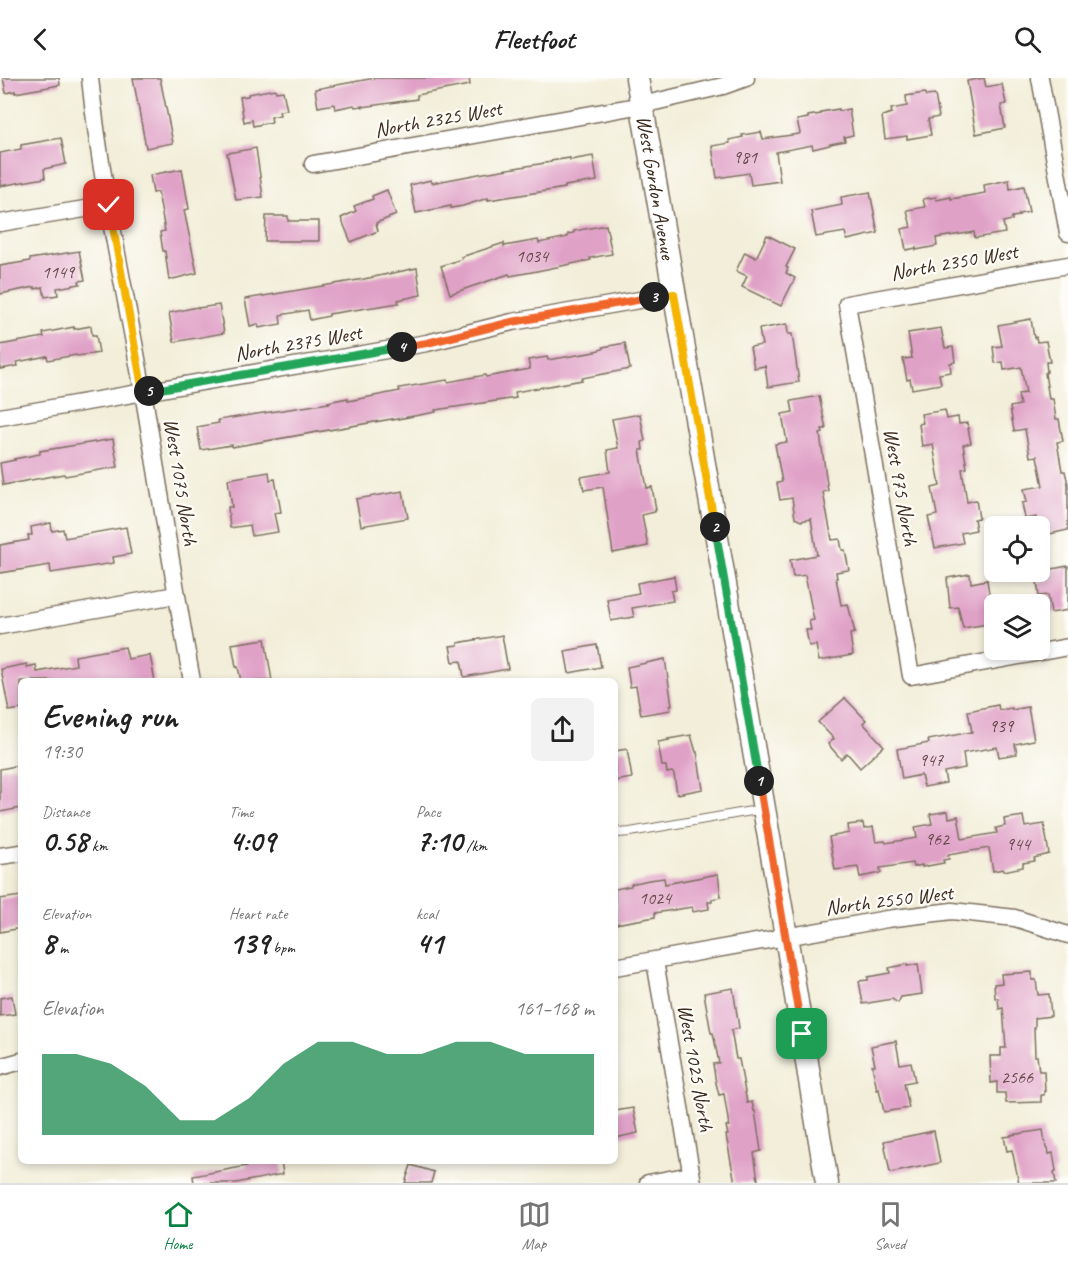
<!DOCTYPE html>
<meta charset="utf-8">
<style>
:root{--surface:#fff;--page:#f2f2f2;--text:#222;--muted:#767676;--line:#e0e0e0;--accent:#0b8043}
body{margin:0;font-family:Caveat,sans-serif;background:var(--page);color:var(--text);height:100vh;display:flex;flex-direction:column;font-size:22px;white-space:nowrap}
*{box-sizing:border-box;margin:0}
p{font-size:20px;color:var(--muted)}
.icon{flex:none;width:33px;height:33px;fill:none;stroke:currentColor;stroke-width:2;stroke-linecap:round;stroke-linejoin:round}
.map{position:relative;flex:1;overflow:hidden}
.side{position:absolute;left:18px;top:600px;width:600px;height:486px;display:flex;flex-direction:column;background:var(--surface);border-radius:9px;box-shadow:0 3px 9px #0003}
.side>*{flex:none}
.tools{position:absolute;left:984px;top:438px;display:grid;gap:12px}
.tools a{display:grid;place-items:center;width:66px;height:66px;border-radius:9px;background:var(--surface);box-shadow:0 3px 9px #0003;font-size:30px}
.pin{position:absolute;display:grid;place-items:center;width:51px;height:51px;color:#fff;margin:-26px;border-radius:12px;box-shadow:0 3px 9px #0006}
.km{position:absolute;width:30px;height:30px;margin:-15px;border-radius:50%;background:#222;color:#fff;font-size:16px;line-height:30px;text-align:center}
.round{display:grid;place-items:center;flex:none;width:63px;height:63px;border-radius:9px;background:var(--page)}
.head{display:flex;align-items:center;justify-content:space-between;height:102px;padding:0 24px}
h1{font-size:33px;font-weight:700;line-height:45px}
.figures{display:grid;grid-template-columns:repeat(3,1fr);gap:9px;height:102px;padding:6px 24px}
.figures div{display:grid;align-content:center}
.figures b{font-size:30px;font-weight:700}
.figures small{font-size:16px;font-weight:400}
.figures p{font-size:16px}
.chart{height:168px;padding:12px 24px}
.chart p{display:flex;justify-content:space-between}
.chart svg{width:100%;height:108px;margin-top:6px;fill:var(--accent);opacity:.7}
header{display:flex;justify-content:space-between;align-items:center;height:78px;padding:0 24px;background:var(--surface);font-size:27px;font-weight:700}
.tab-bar{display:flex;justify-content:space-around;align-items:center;height:84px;border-top:2px solid var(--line);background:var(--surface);font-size:16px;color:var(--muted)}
.tab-bar a{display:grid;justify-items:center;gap:3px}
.tab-bar .current{color:var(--accent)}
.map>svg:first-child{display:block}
.building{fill:#e0a1c7}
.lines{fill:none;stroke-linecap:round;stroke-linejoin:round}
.service-casing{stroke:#7b6f5f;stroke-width:10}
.minor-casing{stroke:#7b6f5f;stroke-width:19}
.secondary-casing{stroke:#7b6f5f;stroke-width:25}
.service{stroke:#fff;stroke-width:8}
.minor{stroke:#fff;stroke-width:16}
.secondary{stroke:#fff;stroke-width:22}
.split-1-casing{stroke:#fff;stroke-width:12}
.split-2-casing{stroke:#fff;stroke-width:12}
.split-3-casing{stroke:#fff;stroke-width:12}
.split-4-casing{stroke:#fff;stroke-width:12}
.split-5-casing{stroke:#fff;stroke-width:12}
.split-6-casing{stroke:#fff;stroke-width:12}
.split-1{stroke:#f0652b;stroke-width:8}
.split-2{stroke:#22a559;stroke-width:8}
.split-3{stroke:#f5b400;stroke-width:8}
.split-4{stroke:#f0652b;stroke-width:8}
.split-5{stroke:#22a559;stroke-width:8}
.split-6{stroke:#f5b400;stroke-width:8}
.labels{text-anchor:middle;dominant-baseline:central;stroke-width:4.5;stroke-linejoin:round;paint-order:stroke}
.number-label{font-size:18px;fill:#644848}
.street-label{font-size:21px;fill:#3b2a1e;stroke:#fdfcf7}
</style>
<header><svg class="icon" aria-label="back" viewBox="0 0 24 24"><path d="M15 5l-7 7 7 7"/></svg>Fleetfoot<svg class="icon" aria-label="search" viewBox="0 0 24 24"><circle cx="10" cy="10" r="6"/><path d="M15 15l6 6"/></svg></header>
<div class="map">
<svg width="1068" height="1105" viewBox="0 0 1068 1105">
<rect width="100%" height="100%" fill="#fdfcf7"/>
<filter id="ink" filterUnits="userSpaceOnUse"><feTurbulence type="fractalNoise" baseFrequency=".0167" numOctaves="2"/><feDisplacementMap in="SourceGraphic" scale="12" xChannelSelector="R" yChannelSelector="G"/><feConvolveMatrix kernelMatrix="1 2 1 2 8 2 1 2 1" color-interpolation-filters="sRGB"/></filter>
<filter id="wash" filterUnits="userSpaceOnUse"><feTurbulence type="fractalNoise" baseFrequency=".008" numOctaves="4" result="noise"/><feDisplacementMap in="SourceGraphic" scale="24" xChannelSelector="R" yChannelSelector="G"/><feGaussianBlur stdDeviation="1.35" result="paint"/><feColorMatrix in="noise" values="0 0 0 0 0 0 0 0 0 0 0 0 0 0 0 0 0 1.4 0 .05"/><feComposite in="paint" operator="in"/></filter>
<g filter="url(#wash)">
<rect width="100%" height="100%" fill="#f2eed9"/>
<g id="blocks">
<g class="building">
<polygon points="3,0 59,0 60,7 15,15 15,13 6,15"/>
<polygon points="133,0 160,0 173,65 146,70"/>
<polygon points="375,0 469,0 470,7 417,17 417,21 363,29 363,28 355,29 354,27 335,31 334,26 318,29 315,11"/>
<polygon points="984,0 986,9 1002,6 1006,26 1001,27 1005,50 976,56 967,3"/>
<polygon points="275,11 276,14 283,13 287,32 279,33 280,37 271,39 272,44 253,48 252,42 244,44 240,19 248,18 248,16"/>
<polygon points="925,15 926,18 935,17 939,39 928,41 931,57 907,61 907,58 885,61 882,38 892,35 891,31 907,28 906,18"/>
<polygon points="839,31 839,33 849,31 853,57 844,59 845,63 830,66 830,67 813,71 812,67 776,74 780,103 751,107 749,95 717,100 712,68 730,65 729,62 743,59 742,57 761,54 763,61 799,56 800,55 797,42 808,40 808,38 821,36 821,34"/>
<polygon points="61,60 66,86 44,91 45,100 0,108 0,75 21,71 21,67"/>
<polygon points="256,70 263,119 236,122 227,75"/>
<polygon points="593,78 597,103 565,108 565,110 488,122 488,120 463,128 451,130 451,128 416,135 410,107 431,102 432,105 484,95 551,84 551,83 570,80 570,82"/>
<polygon points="182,91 189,131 184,132 197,195 169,202 165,173 163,173 160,154 165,153 158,114 153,115 150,97"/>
<polygon points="1009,102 1010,111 1024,108 1029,134 1019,136 1019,138 1012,139 1012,142 1003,144 1005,155 975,160 974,154 936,160 937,168 916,172 916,170 906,172 902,151 911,149 907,132 925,129 923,121 936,119 937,122 951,119 951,121 985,115 984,107"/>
<polygon points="387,112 396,137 376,145 378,153 351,164 341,140 356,133 354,128 373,121 372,118"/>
<polygon points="870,114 878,155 847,162 845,154 816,159 811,133 842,127 841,119"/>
<polygon points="266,138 288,138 288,143 319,143 319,163 265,163"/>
<polygon points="606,147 612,176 590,180 591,182 532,194 510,198 509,196 450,216 441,188 462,181 461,179 504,165 504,168 538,162 539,165 568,159 568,156 574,155 574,153"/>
<polygon points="767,157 795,171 786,189 788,190 786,195 795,200 781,228 742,209 747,198 736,193 745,174 756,180"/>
<polygon points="79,173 85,202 79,203 80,206 57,210 58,217 45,219 43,209 35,211 35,209 0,216 0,188 30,183 30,181"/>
<polygon points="417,190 421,217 398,222 399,225 329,236 329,238 310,242 308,232 280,237 281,246 259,250 258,246 250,248 245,221 364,201"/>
<polygon points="219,227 224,255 174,264 169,235 197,229 198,230"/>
<polygon points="1031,241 1034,260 1036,259 1037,264 1046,263 1050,284 1046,284 1047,294 1045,295 1049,321 1053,321 1056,341 1059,341 1063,363 1057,364 1062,393 1065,393 1068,406 1068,452 1040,458 1040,448 1038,448 1036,439 1025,441 1022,425 1027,424 1024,411 1043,408 1037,378 1030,379 1025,351 1014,353 1010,329 1020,327 1018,316 1026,315 1021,289 1004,292 1003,284 995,285 993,269 1002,268 998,247"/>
<polygon points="787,246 788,256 792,256 799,304 768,309 765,288 754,290 750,269 762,267 759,251"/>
<polygon points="91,248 92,257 96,257 99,275 77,278 76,277 48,282 47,278 17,284 18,288 0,291 0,267 44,259 43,255 74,249 74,251"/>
<polygon points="941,250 945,270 953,269 955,284 950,285 951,294 939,296 941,306 912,311 910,301 907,302 903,281 912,280 908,255"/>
<polygon points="625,265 630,291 582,300 582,302 515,314 516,320 435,332 436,334 392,342 392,341 232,369 232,367 201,372 197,349 219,345 218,342 329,325 328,324 348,320 348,323 400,313 399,310 447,302 448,304 485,297 486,299 530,291 528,282 547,279 548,282 595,274 595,273 603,271 603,269"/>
<polygon points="819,318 826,351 822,351 823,355 820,356 828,413 823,414 832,462 840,461 842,472 845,472 849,492 836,494 837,500 836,500 841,527 848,526 855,555 850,556 853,577 819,583 816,567 809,568 806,552 811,552 809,543 814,542 805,497 793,499 790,482 817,477 811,441 801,443 795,440 792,420 780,422 777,405 782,404 775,366 787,364 782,336 793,334 791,323"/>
<polygon points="945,332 947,341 958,339 959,346 967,345 971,365 963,367 967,390 962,391 967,424 976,422 979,440 974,441 976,452 961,455 963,465 935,470 928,439 937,437 932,410 940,408 933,366 922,368 919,346 923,345 921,336"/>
<polygon points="640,336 645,363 642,364 643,372 640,372 647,410 652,409 656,432 655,432 655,434 642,437 648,468 613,475 603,409 584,412 581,399 610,394 607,372 618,370 612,341"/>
<polygon points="113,361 118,389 65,398 64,396 3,407 0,385 15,382 14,381 40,376 40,373"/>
<polygon points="269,394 270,402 275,401 281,434 274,435 278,454 252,458 250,447 230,450 228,429 232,429 228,401"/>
<polygon points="403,413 408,440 361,448 356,421"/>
<polygon points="51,445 52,453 63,451 65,460 126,449 131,476 113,479 114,485 51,495 50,487 0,495 0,467 29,462 28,457 32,457 31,449"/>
<polygon points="1068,488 1068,532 1051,535 1048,517 1039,518 1037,504 1043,503 1041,493"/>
<polygon points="970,496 971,505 987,502 990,522 994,521 994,545 963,550 958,529 950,530 947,500"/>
<polygon points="674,498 676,512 671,513 673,523 632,530 634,539 611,543 607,521 639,515 637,505"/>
<polygon points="502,557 508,591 464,599 461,583 453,584 450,568 458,567 458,565"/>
<polygon points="265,561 272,603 241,603 238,589 236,589 232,566"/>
<polygon points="597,567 601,589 569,595 565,573"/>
<polygon points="125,569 128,581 150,577 155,603 21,603 21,631 9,633 1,591 27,586 27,589 36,587 37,594 76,587 75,578"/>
<polygon points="665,581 672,627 670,628 671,632 641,637 636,608 630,609 627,589"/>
<polygon points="845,620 866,642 863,645 884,668 860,690 847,675 841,681 828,666 834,661 818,644"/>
<polygon points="998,627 999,632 1012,630 1012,632 1028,629 1034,662 1015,666 1017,676 999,679 997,669 963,675 965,690 944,694 946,705 924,709 921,697 902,701 897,671 929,665 928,662 972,654 968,633"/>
<polygon points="691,657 696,674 697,674 703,711 677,716 674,696 672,694 667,695 666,688 662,688 658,664 669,662 668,661"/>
<polygon points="627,671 632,700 615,703 615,673"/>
<polygon points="21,687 21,730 0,734 0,691"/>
<polygon points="948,733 949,740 958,738 962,761 997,755 996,750 1005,748 1004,741 1023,738 1025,749 1044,746 1049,776 1034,780 1035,783 1023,785 1023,789 1004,793 1003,791 993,793 989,770 948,777 949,781 943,782 944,785 922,789 922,787 913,789 912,785 880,790 881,795 860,799 858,789 835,792 829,759 849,755 848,747 863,745 864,751 873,749 876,764 885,763 886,765 917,760 915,749 932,746 930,736"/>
<polygon points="718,796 721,819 712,821 712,824 708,824 709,831 693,834 692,829 655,835 655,839 615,846 615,811 631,808 631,806 649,802 664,800 665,806"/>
<polygon points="21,818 21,850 0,854 0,821"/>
<polygon points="907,886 907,888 918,886 922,916 901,919 898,925 892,921 863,926 859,903 868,902 868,899 890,895 889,890"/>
<polygon points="1032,894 1032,902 1036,902 1038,917 1049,916 1051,938 1035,940 1035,950 1034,950 1035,978 1037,978 1039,993 1044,993 1045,1013 1044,1013 1044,1017 1041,1017 1041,1024 1006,1025 1005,1015 997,1015 997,1004 991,1005 990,978 1001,978 1001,970 1006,970 1003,930 999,931 998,920 995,920 994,906 1002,905 1001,896"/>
<polygon points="733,910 739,950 731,952 736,981 739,981 747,1025 752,1024 754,1033 755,1033 761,1073 754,1075 758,1102 757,1103 757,1105 735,1105 726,1057 728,1057 726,1048 729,1048 724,1016 719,1017 716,1005 713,986 719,985 713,955 711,955 704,915"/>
<polygon points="12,918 15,936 0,938 0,920"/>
<polygon points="896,963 900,986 911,984 915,1003 904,1005 909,1030 884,1034 879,1011 877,1012 872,987 875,987 871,968"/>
<polygon points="633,1030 638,1055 615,1060 615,1033"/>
<polygon points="1043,1052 1046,1070 1048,1070 1049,1076 1053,1075 1056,1093 1054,1094 1056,1105 1019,1105 1012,1072 1007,1073 1004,1059 1011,1058 1011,1057"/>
<polygon points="934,1053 940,1085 890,1095 884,1063"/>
<polygon points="246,1083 281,1083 283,1096 236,1105 194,1105 193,1098 247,1088"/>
<polygon points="411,1087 434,1094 431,1105 405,1105"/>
</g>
</g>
</g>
<g filter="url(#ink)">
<use href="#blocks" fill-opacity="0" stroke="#7b6f5f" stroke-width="1.5"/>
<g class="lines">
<g class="service-casing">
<polyline id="service" points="615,750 618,755 630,754 763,731"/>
</g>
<g class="minor-casing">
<g id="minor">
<path d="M90,0C100,100 122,198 140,297C158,399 173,501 192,603"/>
<polyline points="1040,0 1068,155"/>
<polyline points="313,86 642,27 723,8 746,0"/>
<polyline points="0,145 109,127"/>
<polyline points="1068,187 847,226 911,598 1068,569"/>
<polyline points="0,339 427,265 512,244 674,216"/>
<polyline points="0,548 176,517"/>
<polyline points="0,778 21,775"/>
<polyline points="655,883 693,1105"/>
<polyline points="615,889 887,841 952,833 1015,840 1068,857"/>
<polyline points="0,989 21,983"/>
<polyline points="648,1105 691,1097"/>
</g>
</g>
<g class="secondary-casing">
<g id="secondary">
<path id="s1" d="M637,0L783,840L827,1105"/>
</g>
</g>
<use href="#service" class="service"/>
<use href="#minor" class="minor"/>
<use href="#secondary" class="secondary"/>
</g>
</g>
<g class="lines" filter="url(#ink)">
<g class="split-1-casing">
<polyline id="split-1" points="759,703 802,956"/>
</g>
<g class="split-2-casing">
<polyline id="split-2" points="715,449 759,703"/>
</g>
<g class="split-3-casing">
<polyline id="split-3" points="654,219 674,216 715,449"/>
</g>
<g class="split-4-casing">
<polyline id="split-4" points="402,269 427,265 512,244 654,219"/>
</g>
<g class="split-5-casing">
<polyline id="split-5" points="149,313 402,269"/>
</g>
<g class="split-6-casing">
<polyline id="split-6" points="109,127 143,314 149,313"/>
</g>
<use href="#split-1" class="split-1"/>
<use href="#split-2" class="split-2"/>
<use href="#split-3" class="split-3"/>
<use href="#split-4" class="split-4"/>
<use href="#split-5" class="split-5"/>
<use href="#split-6" class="split-6"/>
</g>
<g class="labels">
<g class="number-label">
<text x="745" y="79">981</text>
<text x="532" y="178">1034</text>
<text x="58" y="194">1149</text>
<text x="1001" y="648">939</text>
<text x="931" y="682">947</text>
<text x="937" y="761">962</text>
<text x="1018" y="766">944</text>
<text x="655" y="820">1024</text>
<text x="1017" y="999">2566</text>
</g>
<g class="street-label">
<text transform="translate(438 41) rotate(-10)">North 2325 West</text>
<text stroke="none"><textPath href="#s1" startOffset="111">West Gordon Avenue</textPath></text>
<text transform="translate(954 184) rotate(-10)">North 2350 West</text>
<text transform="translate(298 265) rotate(-10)">North 2375 West</text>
<text transform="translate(181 404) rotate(81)">West 1075 North</text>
<text transform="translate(901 409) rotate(80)">West 975 North</text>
<text transform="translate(889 822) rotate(-7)">North 2550 West</text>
<text transform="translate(696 990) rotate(80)">West 1025 North</text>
</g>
</g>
</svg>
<div class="tools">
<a><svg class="icon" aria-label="locate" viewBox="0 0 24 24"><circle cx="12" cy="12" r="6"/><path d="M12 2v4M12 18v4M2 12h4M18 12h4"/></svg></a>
<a><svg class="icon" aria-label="layers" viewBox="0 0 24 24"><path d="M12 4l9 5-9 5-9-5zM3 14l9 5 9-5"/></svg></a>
</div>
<div class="pin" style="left:802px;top:956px;background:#1e9e55"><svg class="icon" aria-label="arrive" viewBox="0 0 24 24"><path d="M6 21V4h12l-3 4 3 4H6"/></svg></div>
<div class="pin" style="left:109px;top:127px;background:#d93025"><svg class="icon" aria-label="check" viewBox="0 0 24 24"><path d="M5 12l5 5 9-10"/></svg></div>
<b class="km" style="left:759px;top:703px">1</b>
<b class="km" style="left:715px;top:449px">2</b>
<b class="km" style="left:654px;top:219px">3</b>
<b class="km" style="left:402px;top:269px">4</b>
<b class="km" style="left:149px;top:313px">5</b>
<section class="side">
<div class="head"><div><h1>Evening run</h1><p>19:30</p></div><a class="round"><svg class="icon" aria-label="share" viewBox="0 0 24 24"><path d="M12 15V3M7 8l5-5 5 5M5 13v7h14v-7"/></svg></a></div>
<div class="figures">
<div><p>Distance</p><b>0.58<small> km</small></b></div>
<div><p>Time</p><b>4:09</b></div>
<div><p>Pace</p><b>7:10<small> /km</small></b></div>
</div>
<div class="figures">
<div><p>Elevation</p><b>8<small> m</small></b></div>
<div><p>Heart rate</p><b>139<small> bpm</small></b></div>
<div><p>kcal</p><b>41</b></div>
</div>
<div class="chart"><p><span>Elevation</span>161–168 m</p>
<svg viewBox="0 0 160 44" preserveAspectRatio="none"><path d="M0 44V11L10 11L20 15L30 24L40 38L50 38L60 29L70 15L80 6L90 6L100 11L110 11L120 6L130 6L140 11L150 11L160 11V44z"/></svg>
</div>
</section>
</div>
<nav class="tab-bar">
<a class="current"><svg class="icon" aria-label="home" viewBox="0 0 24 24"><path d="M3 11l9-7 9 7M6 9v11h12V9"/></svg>Home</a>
<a><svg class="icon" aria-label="map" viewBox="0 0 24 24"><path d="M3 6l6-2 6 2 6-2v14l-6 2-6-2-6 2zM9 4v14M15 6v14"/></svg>Map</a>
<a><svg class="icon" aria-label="saved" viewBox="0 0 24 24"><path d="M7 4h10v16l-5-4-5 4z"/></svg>Saved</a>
</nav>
